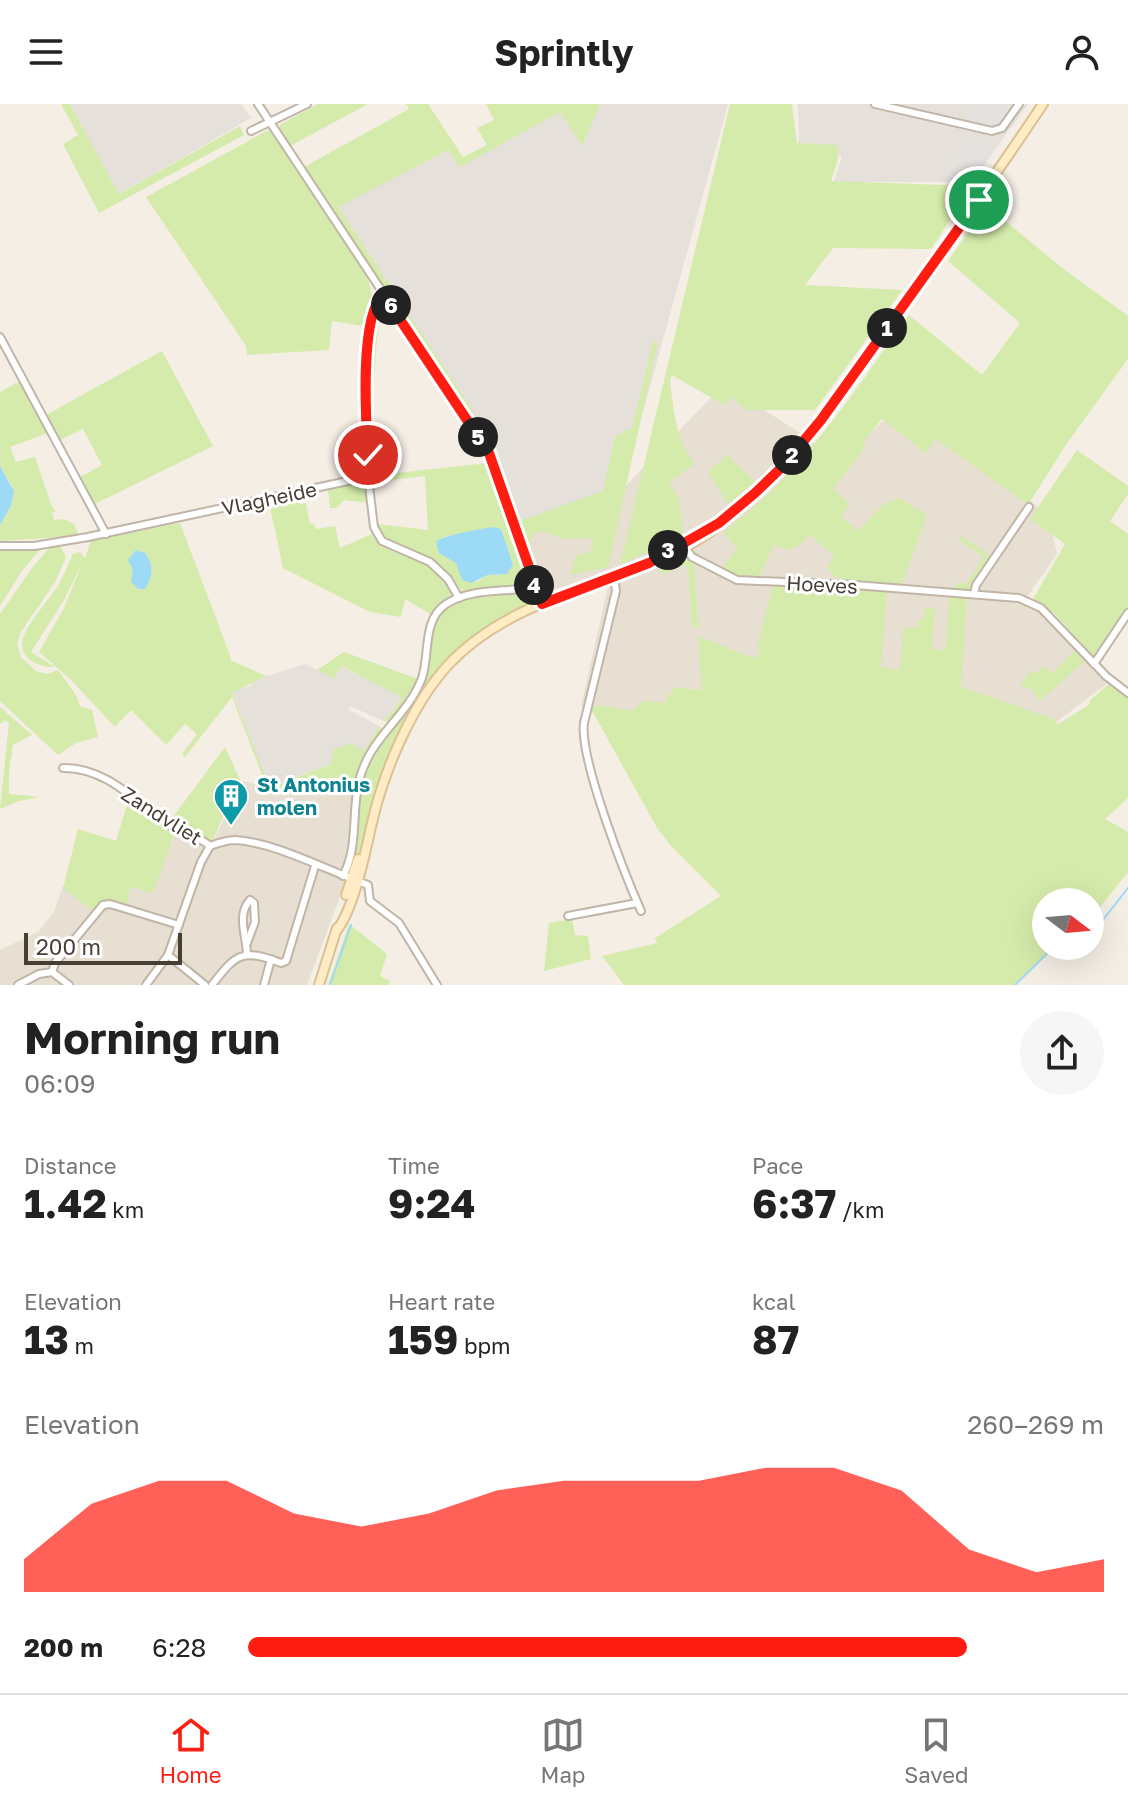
<!DOCTYPE html>
<meta charset="utf-8">
<style>
:root{--surface:#fff;--page:#f6f6f6;--text:#222;--muted:#767676;--line:#e0e0e0;--accent:#ff1d11}
body{margin:0;font-family:"Golos Text",sans-serif;background:var(--page);color:var(--text);height:100vh;display:flex;flex-direction:column;font-size:30px;white-space:nowrap}
*{box-sizing:border-box;margin:0}
p{font-size:26px;color:var(--muted)}
.icon{flex:none;width:44px;height:44px;fill:none;stroke:currentColor;stroke-width:2;stroke-linecap:round;stroke-linejoin:round}
.map{position:relative;height:881px;overflow:hidden}
.details{display:flex;flex-direction:column;background:var(--surface);flex:1}
.details>*{flex:none}
.needle{width:52px;rotate:106deg}
.buttons{position:absolute;left:1032px;top:784px;display:grid;gap:16px}
.buttons a{display:grid;place-items:center;width:72px;height:72px;border-radius:50%;background:var(--surface);box-shadow:0 8px 32px #0002;font-size:40px}
.scale{position:absolute;left:24px;bottom:20px;width:158px;box-sizing:border-box;padding-left:8px;border:4px solid #473e34;border-top:0;font-size:22px;line-height:28px;white-space:nowrap;color:#473e34;-webkit-text-stroke:6px #fff;paint-order:stroke}
.pin{position:absolute;display:grid;place-items:center;width:68px;height:68px;color:#fff;margin:-34px;border:4px solid #fff;border-radius:50%;box-shadow:0 2px 8px #0007}
.km{position:absolute;width:40px;height:40px;margin:-20px;border-radius:50%;background:#222;color:#fff;font-size:22px;line-height:40px;text-align:center}
.round{display:grid;place-items:center;flex:none;width:84px;height:84px;border-radius:42px;background:var(--page)}
.overview{display:flex;align-items:center;justify-content:space-between;height:136px;padding:0 24px}
h1{font-size:44px;font-weight:700;line-height:60px}
.figures{display:grid;grid-template-columns:repeat(3,1fr);gap:12px;height:136px;padding:8px 24px}
.figures div{display:grid;align-content:center}
.figures b{font-size:40px;font-weight:700}
.figures small{font-size:22px;font-weight:400}
.figures p{font-size:22px}
.chart{height:224px;padding:16px 24px}
.chart p{display:flex;justify-content:space-between}
.chart svg{width:100%;height:144px;margin-top:8px;fill:var(--accent);opacity:.7}
ul{padding:0 24px;list-style:none;font-size:26px}
li{display:grid;grid-template-columns:128px 96px 1fr;align-items:center;height:60px}
li i{height:20px;border-radius:10px;background:var(--accent)}
header{display:flex;justify-content:space-between;align-items:center;height:104px;padding:0 24px;background:var(--surface);font-size:36px;font-weight:700}
.tab-bar{display:flex;justify-content:space-around;align-items:center;height:112px;border-top:2px solid var(--line);background:var(--surface);font-size:22px;color:var(--muted)}
.tab-bar a{display:grid;justify-items:center;gap:4px}
.tab-bar .active{color:var(--accent)}
.map>svg:first-child{display:block}
.residential{fill:#e8dfd3}
.industrial{fill:#e6e0da}
.green{fill:#d5ebab;fill-rule:evenodd}
.parking{fill:#e4e1de}
.water{fill:#9ddaf6}
.lines{fill:none;stroke-linecap:round;stroke-linejoin:round}
.stream{stroke:#9ddaf6;stroke-width:2}
.street-casing{stroke:#c0b5a7;stroke-width:10}
.secondary-casing{stroke:#dbc193;stroke-width:12}
.street{stroke:#fff;stroke-width:6}
.secondary{stroke:#ffebc4;stroke-width:8}
.route-casing{stroke:#fff;stroke-width:16}
.route{stroke:#ff1d11;stroke-width:10}
.labels{text-anchor:middle;dominant-baseline:central;stroke-width:6;stroke-linejoin:round;paint-order:stroke}
.street-label{font-size:20px;fill:#473e34;stroke:#fff}
.culture-label{font-size:20px;font-weight:bold;fill:#0d838f;stroke:#fff;text-anchor:start}
</style>
<header><svg class="icon" aria-label="menu" viewBox="0 0 24 24"><path d="M4 6h16M4 12h16M4 18h16"/></svg>Sprintly<svg class="icon" aria-label="person" viewBox="0 0 24 24"><circle cx="12" cy="8" r="4"/><path d="M4 21q1-7 8-7t8 7"/></svg></header>
<div class="map">
<svg width="1128" height="881" viewBox="0 0 1128 881">
<rect width="100%" height="100%" fill="#f4eee5"/>
<g class="residential">
<polygon points="724,280 842,356 903,298 1042,406 1053,432 1057,450 1027,493 1113,575 1054,620 674,583 662,614 581,602 611,469 541,489 515,419 617,391"/>
<polygon points="324,672 364,683 358,744 307,881 0,881 0,846 38,828 54,808 63,782 94,806 106,797 125,800 132,781 152,787 179,721 214,735 243,677 288,687"/>
</g>
<g class="industrial">
<polygon points="70,0 241,0 251,14 119,90"/>
<polygon points="591,0 728,0 633,344 630,345 617,391 515,419 494,353 332,103 450,41 461,58 562,5"/>
<polygon points="798,0 1028,0 972,78 834,78 842,52 799,40"/>
<polygon points="305,560 333,574 340,562 403,593 393,607 383,617 350,602 349,606 379,622 364,647 271,683 261,675 264,671 232,588 252,581 251,577"/>
</g>
<g class="green">
<polygon points="61,0 70,0 119,90 240,22 244,31 99,109 63,40 78,31"/>
<polygon points="318,0 368,0 290,42 279,26 281,20"/>
<polygon points="406,0 428,0 463,53 487,41 477,24 494,16 486,0 600,0 582,42 560,8 460,63 448,46 338,103 473,307 469,312 304,63 409,5"/>
<path d="M730,0H792L797,39L837,41L838,55L831,77L972,82L931,145L833,144L805,181L902,186L815,306H747L731,293L724,301L672,271L670,277C674,308 675,335 695,360L669,378L679,395L683,431L620,461Z"/>
<polygon points="270,25 368,175 372,192 369,223 332,217 329,246 247,251 246,242 146,93"/>
<path d="M987,102L1061,163L1128,212V255L1067,339L1028,401L936,335L925,349L882,315L863,338L866,342L833,385L850,400L841,413L858,427L883,401L899,394L927,411L902,480L837,475L827,464L834,452L810,431C795,444 793,450 774,441L758,474L739,473L721,466L737,444L723,428C801,371 854,288 909,211L982,271L1020,219L948,157Z"/>
<path d="M380,200L372,296L377,371L488,359L528,472V477L524,482L495,483L463,488L441,463L429,455L385,436L379,429L377,420L428,426L425,372L374,378L371,370L367,292L376,206ZM480,425H501L513,460L501,471H488L477,478L459,464L444,432L470,430Z"/>
<polygon points="653,237 658,238 608,463 570,471 576,452 590,448 593,434 564,435 542,427 533,430 527,446 517,418 603,387 615,332 632,324"/>
<polygon points="162,247 213,342 95,400 80,373 102,361 83,325 60,336 46,311"/>
<polygon points="20,277 48,329 10,343 16,358 35,353 52,403 56,407 52,409 54,416 64,415 74,420 79,432 0,437 0,421 11,402 12,382 0,362 0,288"/>
<polygon points="1077,346 1128,382 1128,390 1110,417 1128,430 1128,503 1096,555 1055,510 1033,495 1065,440 1030,415"/>
<polygon points="727,351 755,378 728,400 708,368"/>
<polygon points="358,379 366,383 368,399 344,396 337,404 330,404 328,385"/>
<path d="M296,392L301,401L306,399L310,420H314L316,425L335,422L340,444L372,430C382,450 405,449 422,458C434,464 444,475 451,485L450,493L432,511L405,495L401,513L370,508L283,464L269,398Z"/>
<path d="M180,419L231,554L230,556L266,572L232,589L265,671L261,676L272,683L331,660L333,646L350,639L364,647L379,622L382,625L363,656L354,686L323,675L293,690L258,681L262,671L232,593L185,653L182,650L197,630L185,620L166,641L131,606L115,623L71,576L39,548L64,504L83,457L64,496L31,548L55,563C39,564 17,554 23,534C29,517 50,495 59,480C65,470 68,460 73,450L80,448L85,454L91,437Z"/>
<polygon points="961,432 993,453 971,486 954,484 957,479 967,479 984,453 959,436"/>
<polygon points="60,442 66,453 55,478 21,528 17,540 21,553 36,567 47,570 58,566 76,591 80,602 92,606 98,633 76,639 58,651 0,597 0,510 32,464 50,443"/>
<polygon points="42,443 21,468 0,502 0,444"/>
<polygon points="683,453 694,459 698,525 692,523 688,464 682,461 663,471 659,466"/>
<polygon points="773,481 887,486 881,563 900,566 903,524 918,523 918,516 924,515 925,504 935,505 932,545 946,546 949,491 967,493 961,583 1054,615 1058,620 1090,600 1089,597 1110,579 1128,593 1128,694 1105,715 1128,728 1128,768 1090,816 1090,798 1046,798 1046,842 1055,842 1016,881 624,881 602,852 657,839 655,834 721,792 672,743 657,724 590,603 598,601 632,607 645,596 664,599 675,583 702,586 698,532 753,554 760,550 757,544"/>
<path d="M503,489L529,490L531,499C510,515 484,523 463,541C397,600 383,687 353,766H350C362,730 355,693 370,658C382,629 409,610 422,581C428,568 430,554 431,539C437,494 463,493 503,489Z"/>
<polygon points="1078,544 1087,555 1040,597 1031,585 1020,582 1030,567 1035,570 1045,562 1052,569"/>
<polygon points="344,548 418,575 407,596 391,617 383,617 393,607 402,593 341,562 334,575 317,566"/>
<polygon points="0,603 32,631 13,641 9,668 9,690 41,693 19,697 0,705 9,620 6,616 0,620"/>
<polygon points="225,643 240,676 213,735 208,736 170,717"/>
<polygon points="129,694 176,726 153,789 131,783 126,803 105,796 94,808 63,784 78,725 116,737"/>
<polygon points="572,815 575,831 588,832 591,855 544,867 549,819"/>
<polygon points="349,820 387,850 380,872 390,877 389,881 328,881"/>
</g>
<g class="parking">
<polygon points="972,0 1015,0 1002,19 994,23 968,16"/>
<polygon points="967,36 996,43 972,78 943,75"/>
</g>
<g class="water">
<polygon points="0,362 14,387 11,402 0,421"/>
<path d="M493,423L501,425L513,460L507,470L488,471L471,479L462,476L456,459L439,449L436,438C442,431 481,425 493,423Z"/>
<path d="M136,446L145,449C154,460 153,473 145,485H138L131,478L133,466L128,456Z"/>
</g>
<g class="lines">
<g class="stream">
<polyline points="1091,831 1128,784"/>
<polyline points="330,881 351,821"/>
<polyline points="1015,881 1055,842"/>
</g>
<g class="street-casing">
<g id="street">
<polyline points="258,0 489,349 542,500"/>
<polyline points="875,0 992,27 1002,24 1019,0"/>
<polyline points="251,27 307,0"/>
<polyline points="0,233 106,430"/>
<polyline points="367,361 365,268 374,205 383,190"/>
<polyline points="682,439 692,453 737,476 855,481 1019,494 1041,504 1106,572 1128,589"/>
<polyline points="0,442 34,442 88,433 357,375 369,382 374,423 382,437 430,458 448,475 459,494"/>
<path d="M614,473L616,487L584,619C579,654 625,771 641,807"/>
<polyline points="974,490 976,481 1029,403"/>
<polyline points="1094,560 1128,509"/>
<path d="M63,664C107,663 138,700 171,722C184,730 199,732 210,742"/>
<path d="M210,742C218,739 226,736 235,736C275,738 328,767 368,781L370,797L399,819L437,881"/>
<path d="M343,772C359,741 351,710 359,677C370,632 407,614 422,574C430,550 422,516 446,500C473,483 505,489 535,483"/>
<polyline points="568,812 637,799"/>
<path d="M247,839L255,818L254,799L250,796C236,811 247,833 247,851"/>
<polyline points="168,851 205,881"/>
<polyline points="52,868 55,859 103,801 110,800 179,821"/>
<polyline points="18,881 39,870 52,868 69,881"/>
<polyline points="146,881 168,851 201,758 210,742"/>
<path d="M212,881C236,850 242,844 281,859L286,857L315,762"/>
<polyline points="264,881 271,855"/>
</g>
</g>
<g class="secondary-casing">
<g id="secondary">
<polyline points="346,791 358,755"/>
<path d="M337,826C354,804 365,750 371,723C383,669 411,601 449,560C501,505 577,487 646,460C668,451 690,442 710,428C781,377 830,303 880,233C936,156 990,79 1043,0"/>
<polyline points="319,881 337,824"/>
</g>
</g>
<use href="#street" class="street"/>
<use href="#secondary" class="secondary"/>
</g>
<g class="lines">
<g class="route-casing">
<path id="route" d="M368,351C366,317 359,214 383,190L489,349L542,500L649,459L719,419L755,389L781,364L821,316L979,96"/>
</g>
<use href="#route" class="route"/>
</g>
<defs>
<g id="building-pin" transform="scale(1.8)"><path d="M0 17L-7.5 6A9.5 9.5 0 1 1 7.5 6Z" fill="#0f9aa8" stroke="#fff"/><path d="M-4-6H4V6H1V3H-1V6H-4ZM-2.5-4.3h1.7v1.8h-1.7ZM.8-4.3h1.7v1.8H.8ZM-2.5-1h1.7V.8h-1.7ZM.8-1h1.7V.8H.8Z" fill="#fff"/></g>
</defs>
<g fill-rule="evenodd">
<use href="#building-pin" x="231" y="692"/>
</g>
<g class="labels">
<g class="street-label">
<text transform="translate(269 394) rotate(-12)">Vlagheide</text>
<text transform="translate(822 480) rotate(3)">Hoeves</text>
<text transform="translate(162 711) rotate(32)">Zandvliet</text>
</g>
<g class="culture-label">
<text x="257" y="680">St Antonius<tspan x="257" dy="23">molen</tspan></text>
</g>
</g>
</svg>
<div class="buttons">
<a><svg class="needle" viewBox="-14 -14 28 28"><path d="M0-13l5 13h-10z" fill="#e53935"/><path d="M0 13l5-13h-10z" fill="#767676"/></svg></a>
</div>
<div class="scale">200 m</div>
<div class="pin" style="left:979px;top:96px;background:#1e9e55"><svg class="icon" aria-label="arrive" viewBox="0 0 24 24"><path d="M6 21V4h12l-3 4 3 4H6"/></svg></div>
<div class="pin" style="left:368px;top:351px;background:#d93025"><svg class="icon" aria-label="check" viewBox="0 0 24 24"><path d="M5 12l5 5 9-10"/></svg></div>
<b class="km" style="left:887px;top:224px">1</b>
<b class="km" style="left:792px;top:351px">2</b>
<b class="km" style="left:668px;top:446px">3</b>
<b class="km" style="left:534px;top:481px">4</b>
<b class="km" style="left:478px;top:333px">5</b>
<b class="km" style="left:391px;top:201px">6</b>
</div>
<section class="details">
<div class="overview"><div><h1>Morning run</h1><p>06:09</p></div><a class="round"><svg class="icon" aria-label="share" viewBox="0 0 24 24"><path d="M12 15V3M7 8l5-5 5 5M5 13v7h14v-7"/></svg></a></div>
<div class="figures">
<div><p>Distance</p><b>1.42<small> km</small></b></div>
<div><p>Time</p><b>9:24</b></div>
<div><p>Pace</p><b>6:37<small> /km</small></b></div>
</div>
<div class="figures">
<div><p>Elevation</p><b>13<small> m</small></b></div>
<div><p>Heart rate</p><b>159<small> bpm</small></b></div>
<div><p>kcal</p><b>87</b></div>
</div>
<div class="chart"><p><span>Elevation</span>260–269 m</p>
<svg viewBox="0 0 160 44" preserveAspectRatio="none"><path d="M0 44V34L10 17L20 10L30 10L40 20L50 24L60 20L70 13L80 10L90 10L100 10L110 6L120 6L130 13L140 31L150 38L160 34V44z"/></svg>
</div>
<ul>
<li><b>200 m</b>6:28<i style="width:84%"></i></li>
</ul>
</section>
<nav class="tab-bar">
<a class="active"><svg class="icon" aria-label="home" viewBox="0 0 24 24"><path d="M3 11l9-7 9 7M6 9v11h12V9"/></svg>Home</a>
<a><svg class="icon" aria-label="map" viewBox="0 0 24 24"><path d="M3 6l6-2 6 2 6-2v14l-6 2-6-2-6 2zM9 4v14M15 6v14"/></svg>Map</a>
<a><svg class="icon" aria-label="saved" viewBox="0 0 24 24"><path d="M7 4h10v16l-5-4-5 4z"/></svg>Saved</a>
</nav>
